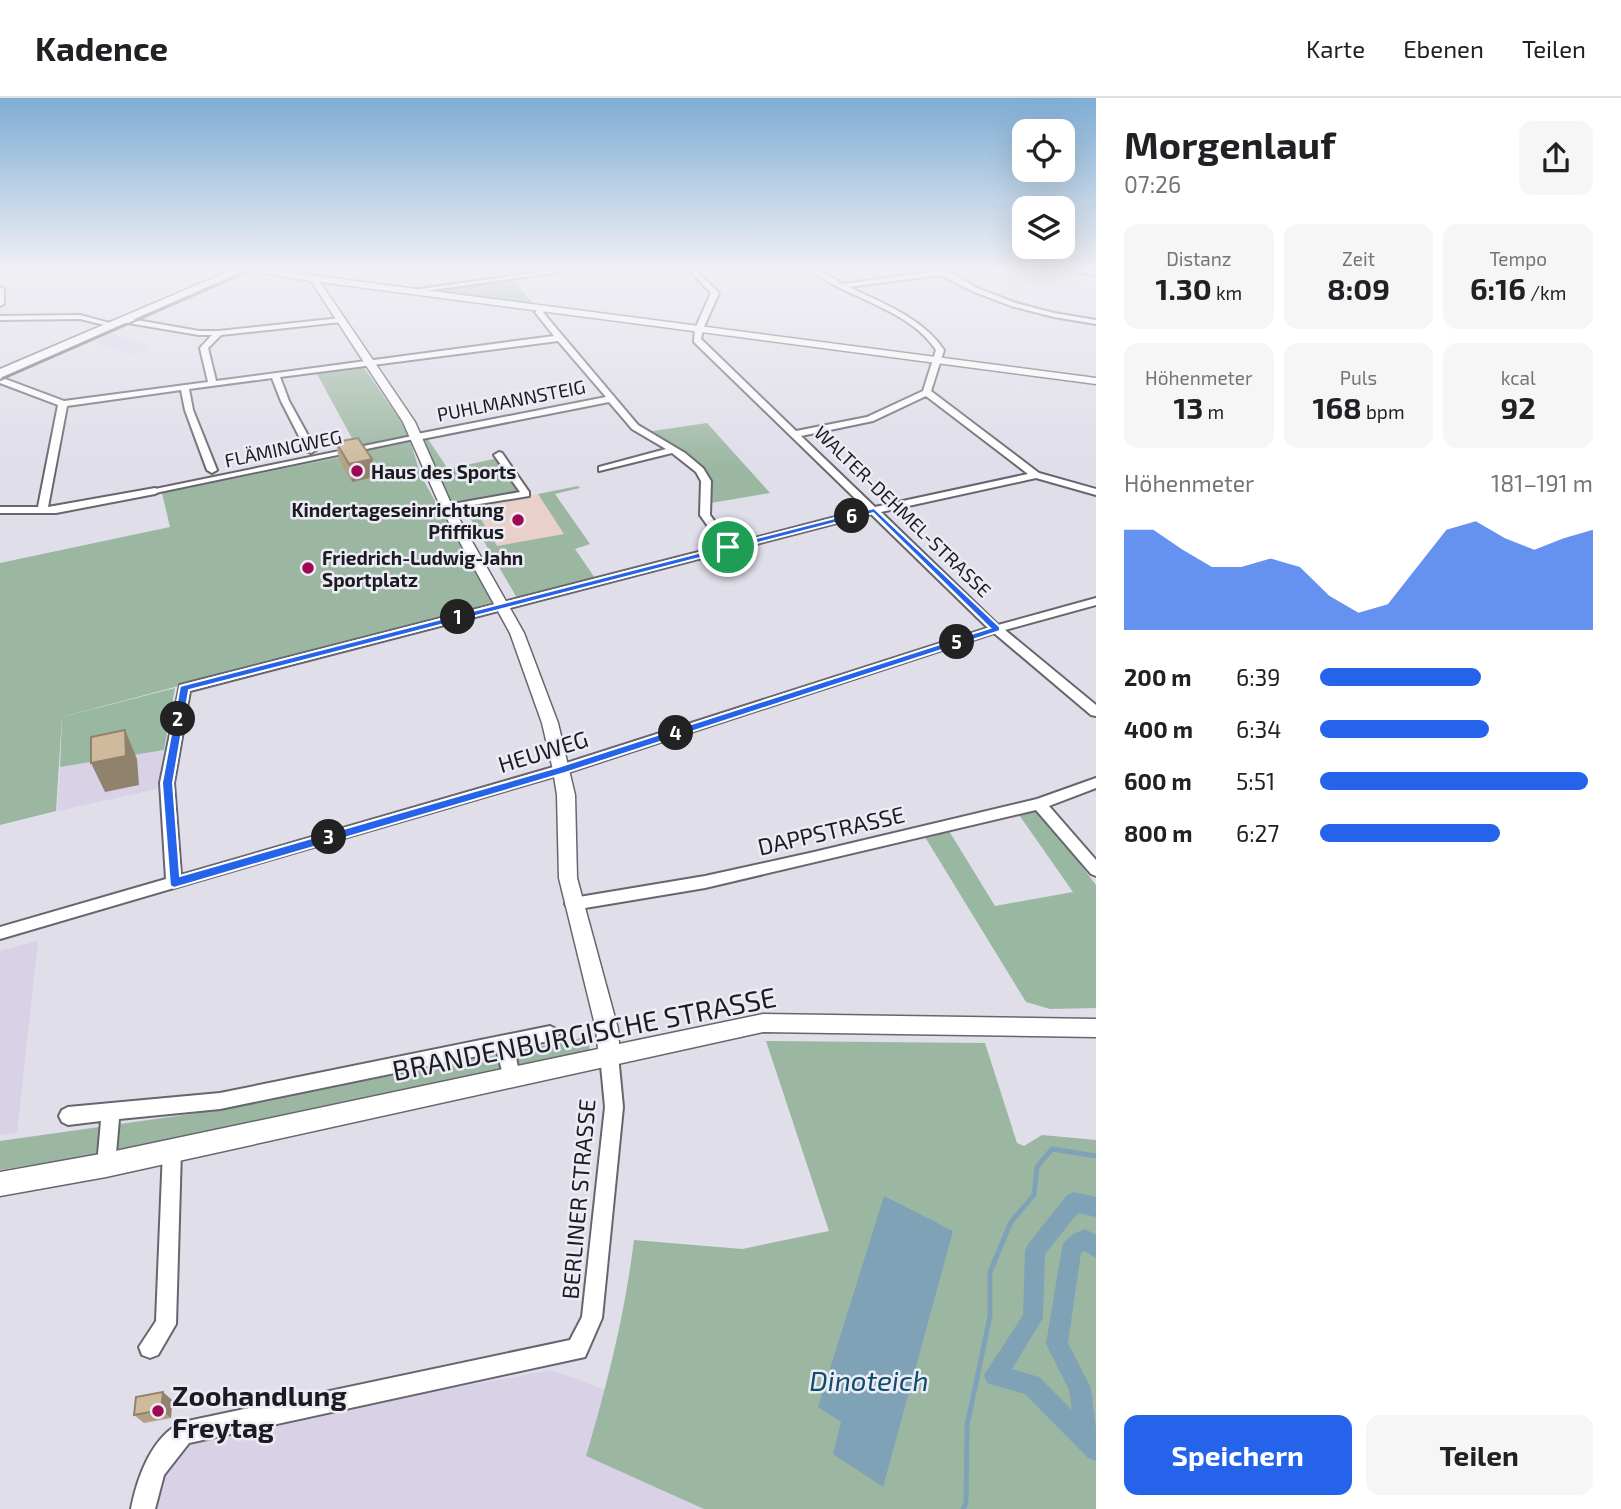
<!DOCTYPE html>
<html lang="de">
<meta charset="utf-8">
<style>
:root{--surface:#fff;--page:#f6f6f6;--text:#202124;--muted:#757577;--line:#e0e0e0;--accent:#2563eb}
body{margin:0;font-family:"Exo 2",sans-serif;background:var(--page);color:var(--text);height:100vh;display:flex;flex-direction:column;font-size:26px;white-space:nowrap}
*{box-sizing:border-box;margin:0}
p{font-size:23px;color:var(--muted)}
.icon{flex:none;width:38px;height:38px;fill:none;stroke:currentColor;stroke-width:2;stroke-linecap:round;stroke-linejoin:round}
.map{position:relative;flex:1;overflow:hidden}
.sheet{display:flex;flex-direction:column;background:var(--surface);width:525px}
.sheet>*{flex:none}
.controls{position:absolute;left:1012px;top:21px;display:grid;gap:14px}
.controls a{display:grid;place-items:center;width:63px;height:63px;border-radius:14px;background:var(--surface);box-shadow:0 7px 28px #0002;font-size:35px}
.pin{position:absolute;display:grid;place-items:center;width:60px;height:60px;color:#fff;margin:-30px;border:4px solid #fff;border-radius:50%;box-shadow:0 2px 7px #0007}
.km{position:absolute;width:35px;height:35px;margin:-18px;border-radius:50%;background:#222;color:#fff;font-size:19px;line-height:35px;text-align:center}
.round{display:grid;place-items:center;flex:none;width:74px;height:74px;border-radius:14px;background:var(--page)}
.head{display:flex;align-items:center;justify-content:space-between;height:119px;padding:0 28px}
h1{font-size:38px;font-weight:700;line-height:52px}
.metrics{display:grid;grid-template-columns:repeat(3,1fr);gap:10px;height:119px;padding:7px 28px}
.metrics div{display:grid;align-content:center;border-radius:14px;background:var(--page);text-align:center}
.metrics b{font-size:30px;font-weight:700}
.metrics small{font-size:19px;font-weight:400}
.metrics p{font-size:19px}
.chart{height:196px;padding:14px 28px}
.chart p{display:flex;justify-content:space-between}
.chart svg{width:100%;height:126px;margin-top:7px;fill:var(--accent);opacity:.7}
.cta{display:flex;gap:14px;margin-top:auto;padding:14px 28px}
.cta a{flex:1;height:80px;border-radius:14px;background:var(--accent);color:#fff;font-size:28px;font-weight:700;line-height:80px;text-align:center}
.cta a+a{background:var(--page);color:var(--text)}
ul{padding:0 28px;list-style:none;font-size:23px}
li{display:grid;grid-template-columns:112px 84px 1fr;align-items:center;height:52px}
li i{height:18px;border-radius:9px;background:var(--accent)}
header{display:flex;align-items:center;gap:42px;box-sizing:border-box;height:98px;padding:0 35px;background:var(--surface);border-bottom:2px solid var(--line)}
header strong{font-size:33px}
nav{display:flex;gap:38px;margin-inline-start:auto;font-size:24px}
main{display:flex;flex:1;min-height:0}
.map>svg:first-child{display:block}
.commercial{fill:#d9d2e7}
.education{fill:#e9d0c8}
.green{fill:#9bb7a2}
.forest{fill:#99b8a1}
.water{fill:#80a2b6}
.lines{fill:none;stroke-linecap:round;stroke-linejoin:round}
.stream{stroke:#80a2b6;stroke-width:5}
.canal{fill:#80a2b6;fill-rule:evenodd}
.pedestrian-casing{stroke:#67666f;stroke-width:4}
.minor-casing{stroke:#67666f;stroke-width:4}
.tertiary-casing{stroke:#67666f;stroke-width:3}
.secondary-casing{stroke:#67666f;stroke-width:3}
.pedestrian{fill:#fff;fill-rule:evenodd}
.minor{fill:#fff;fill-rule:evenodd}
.tertiary{fill:#fff;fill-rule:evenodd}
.secondary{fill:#fff;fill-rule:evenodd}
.tram{stroke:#616066;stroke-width:2}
.wall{fill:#b2a086}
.shaded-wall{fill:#91826d}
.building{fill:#cfba9c;stroke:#91826d;stroke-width:2}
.route{fill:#2563eb;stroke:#fff;stroke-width:2;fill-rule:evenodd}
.poi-dot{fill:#9e0751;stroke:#ececf6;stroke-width:2.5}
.labels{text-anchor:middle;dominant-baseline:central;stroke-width:5;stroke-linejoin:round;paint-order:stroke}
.far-street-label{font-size:19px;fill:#1c1b1f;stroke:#ececf6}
.far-poi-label{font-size:19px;font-weight:bold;fill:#1c1b1f;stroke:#ececf6;text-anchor:start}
.street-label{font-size:23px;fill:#1c1b1f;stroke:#ececf6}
.near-street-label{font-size:28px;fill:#1c1b1f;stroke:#ececf6}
.near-water-label{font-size:28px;font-style:italic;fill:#0e4e6b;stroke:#ececf6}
.near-poi-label{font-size:28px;font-weight:bold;fill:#1c1b1f;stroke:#ececf6;text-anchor:start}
</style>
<header>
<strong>Kadence</strong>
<nav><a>Karte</a><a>Ebenen</a><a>Teilen</a></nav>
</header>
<main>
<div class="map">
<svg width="1096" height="1411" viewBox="0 0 1096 1411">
<rect width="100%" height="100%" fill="#dfdee9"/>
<g class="commercial">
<polygon points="112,236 151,248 136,257 94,244"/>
<polygon points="164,652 157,691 57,713 60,669"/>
<polygon points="38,843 17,1034 0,1037 0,853"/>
<polygon points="551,1272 606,1292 586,1358 704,1411 151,1411 155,1388 199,1337"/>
</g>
<polygon class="education" points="538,396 564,436 497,449 473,408"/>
<g class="green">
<polygon points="511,180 535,207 424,193"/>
<polygon points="363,268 408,334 420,376 492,505 62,619 56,713 0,727 0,465 170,429 162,395 360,355 317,276"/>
<path d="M707,325L770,395L711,405C716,358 678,355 646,334Z"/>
<path d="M428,341L448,371L498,360L518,391C504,403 467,407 449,403L422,343Z"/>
<polygon points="578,388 580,390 555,396 590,446 575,451 595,480 517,500 465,411 473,408 497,448 564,436 538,396"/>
<polygon points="587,939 590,952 168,1046 0,1072 0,1043 212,1013"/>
<path d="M766,943L985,945L1017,1045L1024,1048L1042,1037L1096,1042V1411H704L586,1358C607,1287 625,1216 634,1142L742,1151L829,1133Z"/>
</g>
<g class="forest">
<polygon points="175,590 164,652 60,669 62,619"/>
<polygon points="1033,713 1045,720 1096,787 1096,910 1050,911 1026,904 925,739 949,733 995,808 1073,794 1017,714"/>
</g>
<polygon class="water" points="884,1098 953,1133 883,1389 833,1356 841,1324 818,1309"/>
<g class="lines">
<polyline class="stream" points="963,1411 966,1406 967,1328 990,1218 990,1174 1011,1124 1034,1097 1037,1069 1052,1051 1096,1058"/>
<path class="canal" d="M1074,1094L1096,1099V1119L1078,1115L1045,1156L1043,1220L1012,1271L1039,1279L1072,1312L1069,1292L1046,1246L1062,1149C1066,1139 1075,1135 1085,1131L1096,1137V1160L1084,1153L1081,1155L1068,1245L1091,1290L1096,1331V1363L1088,1360L1025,1296L987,1285L984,1277L1023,1217L1025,1153L1028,1146L1067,1097Z"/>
<g class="pedestrian-casing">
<polygon id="pedestrian" points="417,337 420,339 419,340 155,395 151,393 155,391"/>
</g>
<g class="minor-casing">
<g id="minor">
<polygon points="553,172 573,172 410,195 406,193"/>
<path d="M689,172H696L719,195L703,231L701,241L796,333L867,319L923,293L936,252C910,211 846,200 810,172H818L843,186L946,172L977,190L1016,205L1054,215L1096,222V226L1054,219L1011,208L972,193L940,177L849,189C882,205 923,220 944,252L931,293L1039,375L1096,391V397L1036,380L881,414L998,527L1096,500V507L1005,532L1096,607V618L1091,617L994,535L566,675L0,841V829L166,781L160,685L180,587L722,448L700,417L701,383L696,374L672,355L599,373V369L666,351L632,331L609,304L417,342L412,339L417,336L606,299L558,243L280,279L289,303L316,352L311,355L306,352L281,303L272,280L189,291L193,312L217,372L212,375L207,372L185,312L181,292L67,308L48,409L155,390L160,393L155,396L56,415H0V409H38L58,307L0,285V279L64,303L208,284L200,250L212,237H199L122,224L121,222L125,220L199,233H219L341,220L345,222L341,224L221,237L208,250L216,283L554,238L535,214L542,209L546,211L543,214L551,224L638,327L685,355L703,370L711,383L710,417L731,446L866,411L694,244L695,231L711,195ZM926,298L1028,376L875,409L801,338L873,323ZM871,416L988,530L557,668L181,777L174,685L190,593Z"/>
<polygon points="1074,172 1096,174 1096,178 1075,173"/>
<polygon points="0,189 4,191 4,206 0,208"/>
<polygon points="80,217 117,227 113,229 80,221 0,222 0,218"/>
<polygon points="499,354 502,355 529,394 529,398 443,412 443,408 447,407 520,394 494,357"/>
<polygon points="1096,680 1096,690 1049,708 1096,762 1096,778 1091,776 1036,712 705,790 573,812 568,810 565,806 568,802 573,800 705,778 814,754 1037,701"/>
<polygon points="550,928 556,931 559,936 556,941 514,951 520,978 517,984 511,986 505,984 497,954 220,1011 119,1021 115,1067 113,1074 106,1076 99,1074 97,1067 101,1023 68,1027 62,1024 59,1018 62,1012 68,1009 220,995"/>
<path d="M609,949L615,951L618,957L623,1009L602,1220L585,1259L189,1345L164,1377L155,1411H131C137,1380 152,1337 183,1324L570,1242L582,1219L605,1009L600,957L603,951Z"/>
<polygon points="172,1043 179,1046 181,1052 176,1226 158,1257 150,1260 142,1257 139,1249 156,1223 163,1052 165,1046"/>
</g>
</g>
<g class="tertiary-casing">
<polygon id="tertiary" points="246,172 271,172 1096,280 1096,286 320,184 415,324 453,410 524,535 558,625 569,672 575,697 577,780 618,931 619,946 763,916 1096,921 1096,939 763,934 106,1079 0,1098 0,1074 106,1055 598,951 596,931 559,780 557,697 553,672 542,625 510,535 441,410 403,324 311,183"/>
</g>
<g class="secondary-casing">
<polygon id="secondary" points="232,172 246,172 0,280 0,271"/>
</g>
<use href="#pedestrian" class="pedestrian"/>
<use href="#minor" class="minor"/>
<use href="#tertiary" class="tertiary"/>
<use href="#secondary" class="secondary"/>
<polyline class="tram" points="0,282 252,172"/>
</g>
<g class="wall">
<polygon points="336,344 372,361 374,379 352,384 339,362"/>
<polygon points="172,1302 171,1320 144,1325 134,1317"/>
</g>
<g class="shaded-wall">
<polygon points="372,361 374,379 352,384 349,366"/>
<polygon points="125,632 137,661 139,687 105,694 91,665"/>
<polygon points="163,1294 172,1302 171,1320 161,1312"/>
</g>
<g class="building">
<polygon points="358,340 372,361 349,366 336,344"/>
<polygon points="125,632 126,658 91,665 91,639"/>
<polygon points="163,1294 161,1312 134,1317 136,1299"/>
</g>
<linearGradient id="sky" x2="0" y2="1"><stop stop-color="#7eadd4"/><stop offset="0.46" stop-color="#f1f0f5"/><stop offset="1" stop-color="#f1f0f5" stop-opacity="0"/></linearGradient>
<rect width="1096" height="370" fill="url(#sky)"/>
<path class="route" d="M874,410L1000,529V533L565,675L174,790L170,788L162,685L180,588ZM873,415L990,530L558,669L180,778L173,685L189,592Z"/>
<g class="poi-dot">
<circle cx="357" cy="373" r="7"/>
<circle cx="518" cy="422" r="7"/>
<circle cx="308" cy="470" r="7"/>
<circle cx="158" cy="1313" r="7"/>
</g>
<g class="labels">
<g class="far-street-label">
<text transform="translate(511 302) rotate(-11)">PUHLMANNSTEIG</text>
<text transform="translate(283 350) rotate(-12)">FLÄMINGWEG</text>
<text transform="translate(903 413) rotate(44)">WALTER-DEHMEL-STRASSE</text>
</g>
<g class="far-poi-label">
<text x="371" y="373">Haus des Sports</text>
<text x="504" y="411" text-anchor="end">Kindertageseinrichtung<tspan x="504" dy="22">Pfiffikus</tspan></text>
<text x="322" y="459">Friedrich-Ludwig-Jahn<tspan x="322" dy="22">Sportplatz</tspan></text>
</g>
<g class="street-label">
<text transform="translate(543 653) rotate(-17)">HEUWEG</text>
<text transform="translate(831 732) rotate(-13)">DAPPSTRASSE</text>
<text transform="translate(578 1101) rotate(-85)">BERLINER STRASSE</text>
</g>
<g class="near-street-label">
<text transform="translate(584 935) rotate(-11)">BRANDENBURGISCHE STRASSE</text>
</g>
<g class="near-water-label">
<text x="869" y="1282">Dinoteich</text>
</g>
<g class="near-poi-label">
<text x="172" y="1297">Zoohandlung<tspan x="172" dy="32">Freytag</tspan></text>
</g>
</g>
</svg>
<div class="controls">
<a><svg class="icon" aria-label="locate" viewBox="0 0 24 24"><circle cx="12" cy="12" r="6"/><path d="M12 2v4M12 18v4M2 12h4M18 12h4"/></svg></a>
<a><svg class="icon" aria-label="layers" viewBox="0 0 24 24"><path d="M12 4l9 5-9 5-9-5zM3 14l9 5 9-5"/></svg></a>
</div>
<div class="pin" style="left:728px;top:449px;background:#1e9e55"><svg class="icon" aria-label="arrive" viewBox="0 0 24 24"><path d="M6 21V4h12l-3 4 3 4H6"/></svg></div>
<b class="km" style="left:458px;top:519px">1</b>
<b class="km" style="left:178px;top:621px">2</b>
<b class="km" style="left:329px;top:739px">3</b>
<b class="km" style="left:676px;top:635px">4</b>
<b class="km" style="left:957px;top:544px">5</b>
<b class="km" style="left:852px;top:418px">6</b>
</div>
<section class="sheet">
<div class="head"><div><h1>Morgenlauf</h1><p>07:26</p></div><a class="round"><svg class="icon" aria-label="share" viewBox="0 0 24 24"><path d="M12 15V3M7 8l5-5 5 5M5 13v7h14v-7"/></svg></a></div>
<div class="metrics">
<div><p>Distanz</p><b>1.30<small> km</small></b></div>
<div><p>Zeit</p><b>8:09</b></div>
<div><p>Tempo</p><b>6:16<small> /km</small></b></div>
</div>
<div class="metrics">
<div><p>Höhenmeter</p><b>13<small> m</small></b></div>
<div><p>Puls</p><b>168<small> bpm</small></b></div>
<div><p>kcal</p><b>92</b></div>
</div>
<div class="chart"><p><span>Höhenmeter</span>181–191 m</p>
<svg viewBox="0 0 160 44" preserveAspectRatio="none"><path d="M0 44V9L10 9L20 16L30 22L40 22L50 19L60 22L70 32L80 38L90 35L100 22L110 9L120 6L130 12L140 16L150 12L160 9V44z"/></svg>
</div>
<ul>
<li><b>200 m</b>6:39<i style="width:59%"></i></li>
<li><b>400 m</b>6:34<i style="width:62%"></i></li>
<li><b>600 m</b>5:51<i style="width:98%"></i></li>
<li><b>800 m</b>6:27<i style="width:66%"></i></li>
</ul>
<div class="cta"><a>Speichern</a><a>Teilen</a></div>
</section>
</main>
